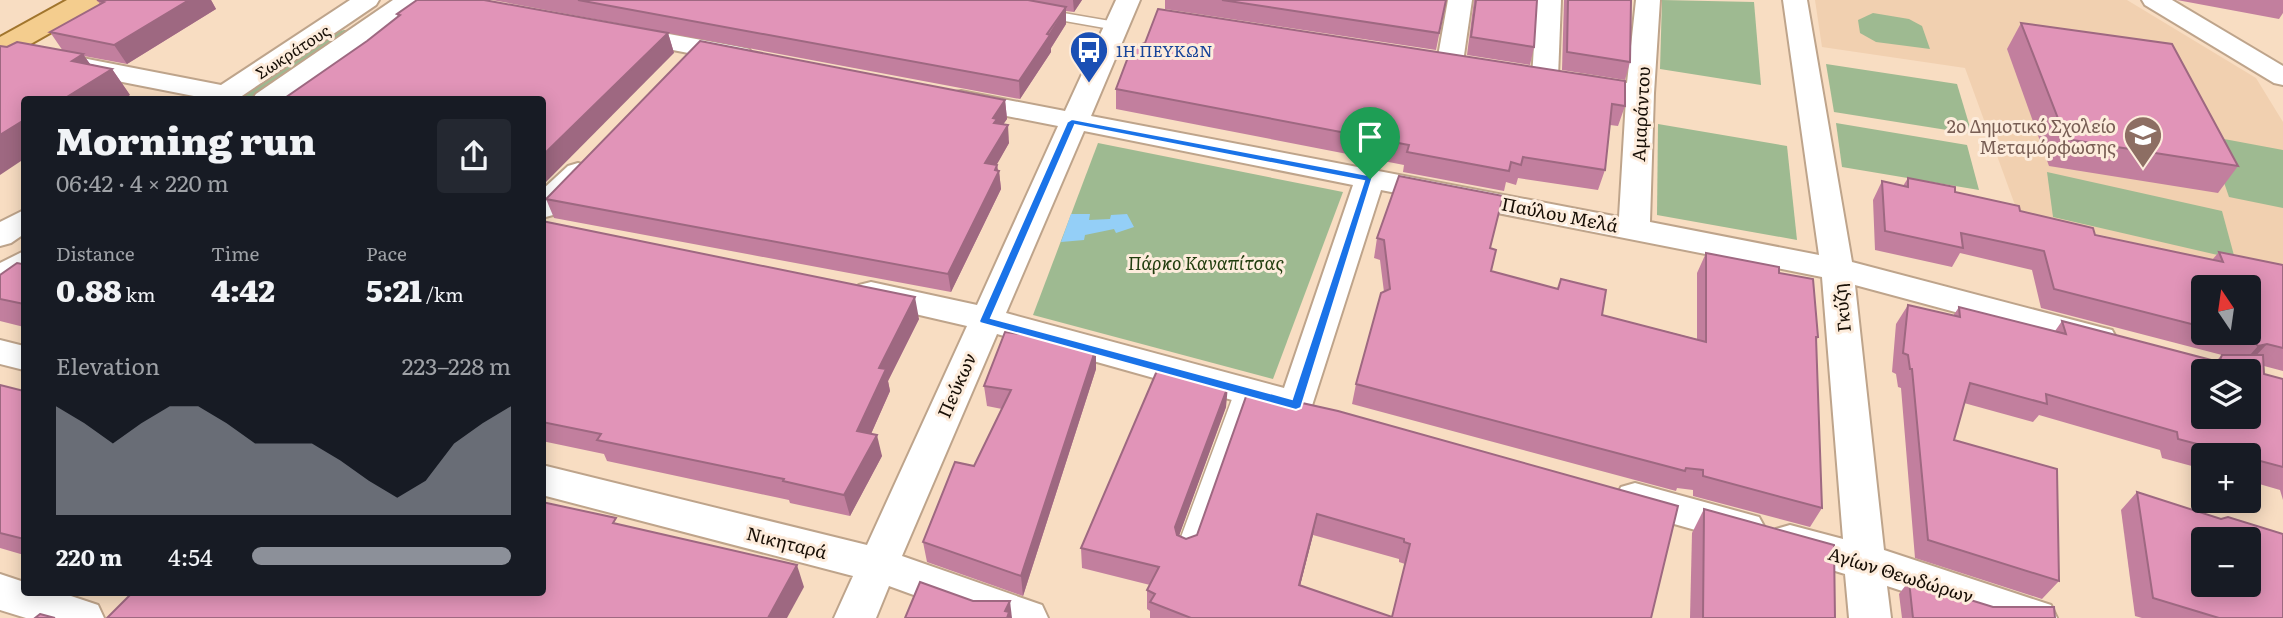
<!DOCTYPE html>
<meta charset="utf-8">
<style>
:root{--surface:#171b24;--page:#242831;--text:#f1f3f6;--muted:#9ea1a6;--accent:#8c9099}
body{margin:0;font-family:Literata,serif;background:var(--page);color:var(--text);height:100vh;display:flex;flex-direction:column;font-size:26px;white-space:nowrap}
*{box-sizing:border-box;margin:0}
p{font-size:23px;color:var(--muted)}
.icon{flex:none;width:38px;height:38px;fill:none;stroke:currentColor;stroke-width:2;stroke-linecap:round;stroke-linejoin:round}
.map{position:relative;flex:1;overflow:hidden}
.details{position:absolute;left:21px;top:96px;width:525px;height:500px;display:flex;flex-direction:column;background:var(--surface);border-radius:7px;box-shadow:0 4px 18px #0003}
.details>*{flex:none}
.needle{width:46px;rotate:347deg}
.controls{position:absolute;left:2191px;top:275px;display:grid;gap:14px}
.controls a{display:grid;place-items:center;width:70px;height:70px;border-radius:7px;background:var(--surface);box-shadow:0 4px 18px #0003;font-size:35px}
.pin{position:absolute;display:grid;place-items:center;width:60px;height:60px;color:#fff;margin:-72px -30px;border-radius:50% 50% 50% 0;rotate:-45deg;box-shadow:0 0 7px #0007}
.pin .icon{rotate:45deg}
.round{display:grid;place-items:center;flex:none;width:74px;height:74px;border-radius:7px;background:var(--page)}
.overview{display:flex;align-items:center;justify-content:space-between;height:119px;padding:0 35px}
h1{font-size:38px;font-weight:800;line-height:52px}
.metrics{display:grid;grid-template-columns:repeat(3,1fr);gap:10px;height:119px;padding:7px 35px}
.metrics div{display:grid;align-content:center}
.metrics b{font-size:30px;font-weight:800}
.metrics small{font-size:19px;font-weight:400}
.metrics p{font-size:19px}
.chart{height:196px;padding:14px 35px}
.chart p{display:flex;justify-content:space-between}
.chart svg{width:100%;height:126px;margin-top:7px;fill:var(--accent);opacity:.7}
ul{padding:0 35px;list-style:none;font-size:23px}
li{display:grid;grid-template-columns:112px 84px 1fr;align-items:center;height:52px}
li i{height:18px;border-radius:9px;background:var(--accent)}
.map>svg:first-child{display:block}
.built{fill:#f1d0b0}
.green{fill:#9eba91}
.water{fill:#94cff7}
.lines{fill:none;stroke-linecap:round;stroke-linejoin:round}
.lane-casing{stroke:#bea48b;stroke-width:3}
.street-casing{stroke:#bea48b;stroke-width:4}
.primary-casing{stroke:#a1752d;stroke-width:4}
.lane{fill:#fff;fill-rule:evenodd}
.street{fill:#fff;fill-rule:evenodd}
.primary{fill:#f4cd8e;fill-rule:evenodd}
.wall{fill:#c27f9e;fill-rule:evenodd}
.shaded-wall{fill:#9e6881}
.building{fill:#e194b8;stroke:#9e6881;stroke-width:2;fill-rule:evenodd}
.route{fill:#1a73e8;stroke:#fff;stroke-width:2;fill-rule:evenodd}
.labels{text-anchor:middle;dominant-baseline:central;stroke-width:6;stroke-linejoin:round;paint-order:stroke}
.far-transit-label{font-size:16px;fill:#164399;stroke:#fdecdc;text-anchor:start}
.far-street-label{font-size:16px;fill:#170e05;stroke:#fdecdc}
.street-label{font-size:18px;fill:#170e05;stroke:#fdecdc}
.education-label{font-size:18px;fill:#785e54;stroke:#fdecdc;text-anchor:end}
.park-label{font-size:18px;font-style:italic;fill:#213d0e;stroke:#fdecdc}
</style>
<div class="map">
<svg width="2283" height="618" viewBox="0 0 2283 618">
<rect width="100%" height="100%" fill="#f8ddc2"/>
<polygon class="built" points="1815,0 2127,0 2256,78 2283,122 2283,277 2019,216 1965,68 1822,47"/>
<g class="green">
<polygon points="1662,0 1754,2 1761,85 1660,69"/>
<polygon points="1873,13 1909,19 1922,26 1930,49 1876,42 1860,33 1858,20"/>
<polygon points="344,30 349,30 252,100 234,100 335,33"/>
<polygon points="1826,64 1957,84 1972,134 1834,112"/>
<polygon points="1836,123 1967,145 1979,190 1842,167"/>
<polygon points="1658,124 1787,146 1797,240 1657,215"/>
<polygon points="2208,136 2283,150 2283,208 2229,197"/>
<polygon points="1098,143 1343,192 1273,379 1033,315"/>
<polygon points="2047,172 2222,211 2235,259 2053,217"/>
</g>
<polygon class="water" points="1071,214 1090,214 1089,220 1110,219 1111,215 1127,214 1134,227 1116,233 1114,229 1085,235 1084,240 1061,242"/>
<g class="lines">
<g class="lane-casing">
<g id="lane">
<polygon points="1046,10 1116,22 1122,26 1116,30 1042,17 1040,14"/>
<polygon points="1243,385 1249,387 1251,391 1195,548 1193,554 1186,556 1179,554 1177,548 1235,391 1237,387"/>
</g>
</g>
<g class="street-casing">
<g id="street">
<polygon points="350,0 379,0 376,5 236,100 202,100 204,98 0,58 0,42 221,85"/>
<polygon points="393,0 421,0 361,47 285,100 252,100 256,94"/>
<path d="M1116,0H1140L1091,116L1619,217L1626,99L1570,89L1567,83L1570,77L1580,75L1627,83L1636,0H1660L1654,93L1650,222L1819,255L1783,0H1807L1852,262L2100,327L2112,330L2117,339L2112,348L2100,351L1855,285L1884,550L2051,605L2057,618H1985L1887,586L1891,618H1849L1845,574L1776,553L1770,541L1776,529L1790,525L1843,539L1822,277L1381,190L1309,415L1296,418L997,334L902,556L1042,605L1048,618H977L889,586L876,618H834L853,576L542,495V465L867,545L967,326L859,301L855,293L859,285L871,282L977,305L1058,126L961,107L951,105L947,99L951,93L961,91L1065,111ZM1084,131L1353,185L1284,388L1006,313Z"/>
<polygon points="1448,0 1472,0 1463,62 1459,68 1450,70 1441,68 1437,62"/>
<polygon points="1537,0 1561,0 1558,77 1554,83 1545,85 1536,83 1532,77"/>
<polygon points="2142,0 2172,0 2283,66 2283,85 2274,83 2145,5"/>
<polygon points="625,26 740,47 749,49 753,55 749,61 740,63 616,39 612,34 616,29"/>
<polygon points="578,163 588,166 593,172 553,215 542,218 542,190 568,166"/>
<polygon points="24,210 24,234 11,243 0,246 0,222"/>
<polygon points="24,251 24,277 11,286 0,289 0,263"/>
<polygon points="0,340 24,346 24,370 0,364"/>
<polygon points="1635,483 1759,517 1765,528 1759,539 1745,544 1621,509 1616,498 1621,487"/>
<polygon points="0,574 24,582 24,593 62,593 98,605 104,618 26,618 0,610"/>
</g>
</g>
<g class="primary-casing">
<polygon id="primary" points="67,0 102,0 98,6 11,55 0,58 0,37"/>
</g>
<use href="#lane" class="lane"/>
<use href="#street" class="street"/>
<use href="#primary" class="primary"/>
</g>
<g class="wall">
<polygon points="97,0 211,0 216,9 127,64 84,56 90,64 112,69 130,95 63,51 50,32 100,4"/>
<polygon points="492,0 1082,0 1074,12 1066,11 1066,24 1051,48 1051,52 1020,99 668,33 674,53 367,41 398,17 397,14 648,29"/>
<polygon points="1165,0 1446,0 1436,50 1165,9"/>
<polygon points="1474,0 1537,0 1534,47 1530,65 1467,55"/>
<polygon points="1564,0 1631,0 1630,62 1625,80 1562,70"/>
<polygon points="2177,0 2283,0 2283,13 2279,19"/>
<polygon points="2021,23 2238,166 2218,193 2049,166 2007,49"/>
<polygon points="1130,52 1625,106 1618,126 1610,125 1605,170 1598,190 1518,178 1516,185 1506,182 1504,191 1403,172 1404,165 1116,109 1116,89"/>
<polygon points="1005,100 1007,119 1003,124 1009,143 996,165 997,165 998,170 999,171 1001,189 951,292 554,218 546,199"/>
<path d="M1908,178L2020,211L2095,235L2212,260L2219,252L2283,265V371L2264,366V374L2283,379V500L2280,490L2249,481V455H2203V469L2162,458L2160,450L2039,415L2033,422L1964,403L1954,440L2059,581L2042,599L1915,558L1901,388L1898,387L1896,374L1892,372L1896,324L1908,305L1953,316L1959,307L2055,331L2062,321L2216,361L2222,355L2041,308L2032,270L1960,253L1952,267L1875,250L1873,200L1882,181L1903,186ZM2203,287L2249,332H2203Z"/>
<polygon points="542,221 919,319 888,381 890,391 871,434 882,456 850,516 790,503 789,500 607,461 604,454 542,441"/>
<polygon points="1377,238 1490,248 1491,271 1558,289 1561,279 1602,315 1697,339 1697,273 1706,253 1779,273 1818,337 1816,342 1822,508 1810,527 1693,496 1693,490 1677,488 1676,491 1352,404 1356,384 1384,292 1380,260 1374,258"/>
<polygon points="24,262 24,327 0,321 0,275"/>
<polygon points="1096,348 1096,369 1023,596 927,562 923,542 974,466 1002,409 987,406 984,386"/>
<path d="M1226,382V407L1179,535L1186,539L1197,535L1248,391L1651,618H1150V611L1147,609V590L1150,585L1082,568L1081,548ZM1313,535L1399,559V562L1405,564L1392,617L1300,586Z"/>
<polygon points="0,385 24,391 24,555 0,548"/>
<polygon points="2137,492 2221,519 2283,618 2142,618 2135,616 2121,510"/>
<polygon points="1704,509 1835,618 1690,618 1692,533"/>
<polygon points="1909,581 1993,607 2055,618 1902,618 1899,594"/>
</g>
<g class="shaded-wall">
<polygon points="189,0 211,0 216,9 127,64 114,45"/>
<polygon points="1073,0 1082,0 1074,12"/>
<polygon points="1066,7 1066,24 1051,48 1051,52 1020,99 1019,81"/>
<polygon points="668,33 674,53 542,186 542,156"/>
<polygon points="83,54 99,77 112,69 130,95 123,100 62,100 72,61"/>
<polygon points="1005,100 1007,119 998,132 993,118"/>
<polygon points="24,120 24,159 0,175 0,135"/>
<polygon points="1008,125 1009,143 987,182 985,163"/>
<polygon points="997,165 998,173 999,171 1001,189 951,292 948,274"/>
<polygon points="915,297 919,319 888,381 890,391 863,452 857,431 879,368"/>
<polygon points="2267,344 2250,362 2241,365 2258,346"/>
<polygon points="1096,348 1096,369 1023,596 1021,576"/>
<polygon points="1226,382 1225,394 1228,386 1226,407 1175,547 1175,527"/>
<polygon points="877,435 882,456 850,516 844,495"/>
<polygon points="1317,514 1313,535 1295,605 1299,585"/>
<polygon points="797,565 804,587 787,618 768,618"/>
<polygon points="1010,601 1012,618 1006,618 1005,611"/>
</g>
<g class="building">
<polygon points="97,0 189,0 114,45 50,32 104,2"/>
<polygon points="417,0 484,0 668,33 542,156 542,100 282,100 367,41 400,15 397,14"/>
<polygon points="578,0 1028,0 1066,7 1047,34 1050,35 1019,81"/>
<polygon points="1222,0 1446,0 1439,33"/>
<polygon points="1476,0 1537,0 1534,47 1471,37"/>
<polygon points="1568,0 1631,0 1630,62 1567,52"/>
<polygon points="1158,9 1625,81 1625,106 1612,104 1605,170 1523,157 1521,165 1511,162 1509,171 1407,152 1409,145 1116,89 1130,52 1133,47 1145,43"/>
<polygon points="2021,23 2172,44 2238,166 2066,139"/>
<polygon points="700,41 1005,100 993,118 997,119 994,123 1008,125 985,163 997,165 995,170 999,171 948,274 546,199"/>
<polygon points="17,42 83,54 72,61 112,69 62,100 24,100 24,120 0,135 0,46 7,47"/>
<polygon points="1399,176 1503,196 1490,248 1496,250 1491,271 1558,289 1561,279 1606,290 1602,315 1706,342 1706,253 1779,267 1779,273 1813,279 1818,337 1816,337 1822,508 1703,476 1703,470 1686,468 1685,471 1356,384 1381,293 1390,289 1384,240 1377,238"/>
<polygon points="1908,178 1955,187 1955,192 2019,206 2020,211 2093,228 2095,235 2223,262 2219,252 2283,265 2283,348 2267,344 2258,346 2253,341 2224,332 2249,332 2249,287 2203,287 2203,327 2054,289 2044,251 1961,233 1963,248 1885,231 1882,181 1908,187"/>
<polygon points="542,221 915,297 879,368 886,369 857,431 877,435 844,495 783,481 784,479 597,440 601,434 542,422"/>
<polygon points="24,262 24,304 0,299 0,275 17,263 22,264"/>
<path d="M1908,305L1960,317L1959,307L2066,334L2062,321L2219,362L2222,355H2263L2264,374L2283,379V467L2249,458V455H2239L2178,439L2177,432L2046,394L2047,404L1970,383L1954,440L2057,469L2059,581L1928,540L1912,369H1910L1908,355L1903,353ZM2203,371H2249V416H2203Z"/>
<polygon points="1005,332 1027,335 1030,332 1096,348 1021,576 923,542 955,462 974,466 1011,390 984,386"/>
<path d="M1159,366L1226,382L1224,385L1228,386L1175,527L1177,535L1186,539L1197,535L1248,391L1338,411L1678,506L1651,618H1191L1150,602L1155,594L1147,590L1159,567L1081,548ZM1317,514L1404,539V542L1410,544L1392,617L1299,585Z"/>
<polygon points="0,385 24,391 24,539 0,533"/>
<path d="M2137,492L2221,519L2228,517L2283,534V618H2219L2153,598ZM2203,539H2249V584H2203Z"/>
<polygon points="542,502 616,518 613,523 797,565 768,618 107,618 132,593 542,593"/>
<polygon points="1704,509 1834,545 1835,618 1703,618"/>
<polygon points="1909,581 1993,607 2054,607 2055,618 1913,618"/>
<polygon points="920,582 973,601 1010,601 1005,611 1009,612 1007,618 905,618"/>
<polygon points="40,614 55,618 35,618"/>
</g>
<path class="route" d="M1072,119L1373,176L1301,408L1296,410L980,323L979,321L1067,122ZM1075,125L1364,181L1292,399L991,318Z"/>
<defs>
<g id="bus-pin" transform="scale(2.0125)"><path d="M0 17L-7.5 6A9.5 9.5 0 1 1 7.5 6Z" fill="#1a4fb4" stroke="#fdecdc"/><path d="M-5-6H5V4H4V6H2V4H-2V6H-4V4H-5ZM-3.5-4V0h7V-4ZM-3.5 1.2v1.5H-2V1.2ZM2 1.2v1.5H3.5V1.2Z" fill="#fff"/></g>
<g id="school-pin" transform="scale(2.0125)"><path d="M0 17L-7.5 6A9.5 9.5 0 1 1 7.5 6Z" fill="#8d6e63" stroke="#fdecdc"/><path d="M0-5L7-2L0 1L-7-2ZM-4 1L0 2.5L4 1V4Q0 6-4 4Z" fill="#fff"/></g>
</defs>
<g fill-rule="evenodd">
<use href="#bus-pin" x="1089" y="50"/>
<use href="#school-pin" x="2143" y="135"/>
</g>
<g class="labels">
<g class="far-transit-label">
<text x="1116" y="50">1Η ΠΕΥΚΩΝ</text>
</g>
<g class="far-street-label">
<text transform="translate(292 51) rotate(-33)">Σωκράτους</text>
</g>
<g class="street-label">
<text transform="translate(1640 114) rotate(-87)">Αμαράντου</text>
<text transform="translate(1560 214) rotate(11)">Παύλου Μελά</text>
<text transform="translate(1841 308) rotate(-96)">Γκύζη</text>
<text transform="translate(956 385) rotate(-66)">Πεύκων</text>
<text transform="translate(787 542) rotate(14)">Νικηταρά</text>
<text transform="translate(1901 574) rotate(17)">Αγίων Θεωδώρων</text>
</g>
<g class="education-label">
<text x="2116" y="125">2ο Δημοτικό Σχολείο<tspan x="2116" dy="21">Μεταμόρφωσης</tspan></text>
</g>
<g class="park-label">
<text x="1206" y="262">Πάρκο Καναπίτσας</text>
</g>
</g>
</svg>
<div class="controls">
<a><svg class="needle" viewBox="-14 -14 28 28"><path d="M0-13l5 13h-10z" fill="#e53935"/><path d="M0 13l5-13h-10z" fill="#9ea1a6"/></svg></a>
<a><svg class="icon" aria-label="layers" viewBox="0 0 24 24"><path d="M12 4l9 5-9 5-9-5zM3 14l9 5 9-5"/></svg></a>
<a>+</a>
<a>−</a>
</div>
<div class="pin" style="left:1370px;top:179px;background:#1e9e55"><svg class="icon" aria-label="arrive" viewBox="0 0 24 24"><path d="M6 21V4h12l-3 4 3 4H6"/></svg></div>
<section class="details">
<div class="overview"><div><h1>Morning run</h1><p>06:42 · 4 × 220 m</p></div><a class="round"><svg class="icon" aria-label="share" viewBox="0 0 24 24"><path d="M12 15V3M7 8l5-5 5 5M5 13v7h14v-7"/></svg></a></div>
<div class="metrics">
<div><p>Distance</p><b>0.88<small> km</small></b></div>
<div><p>Time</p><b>4:42</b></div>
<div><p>Pace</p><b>5:21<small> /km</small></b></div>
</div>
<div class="chart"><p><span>Elevation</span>223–228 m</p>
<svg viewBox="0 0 160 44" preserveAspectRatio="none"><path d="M0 44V6L10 12L20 19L30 12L40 6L50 6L60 12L70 19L80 19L90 19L100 25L110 32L120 38L130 32L140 19L150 12L160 6V44z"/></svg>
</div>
<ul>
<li><b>220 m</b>4:54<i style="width:100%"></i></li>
</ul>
</section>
</div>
